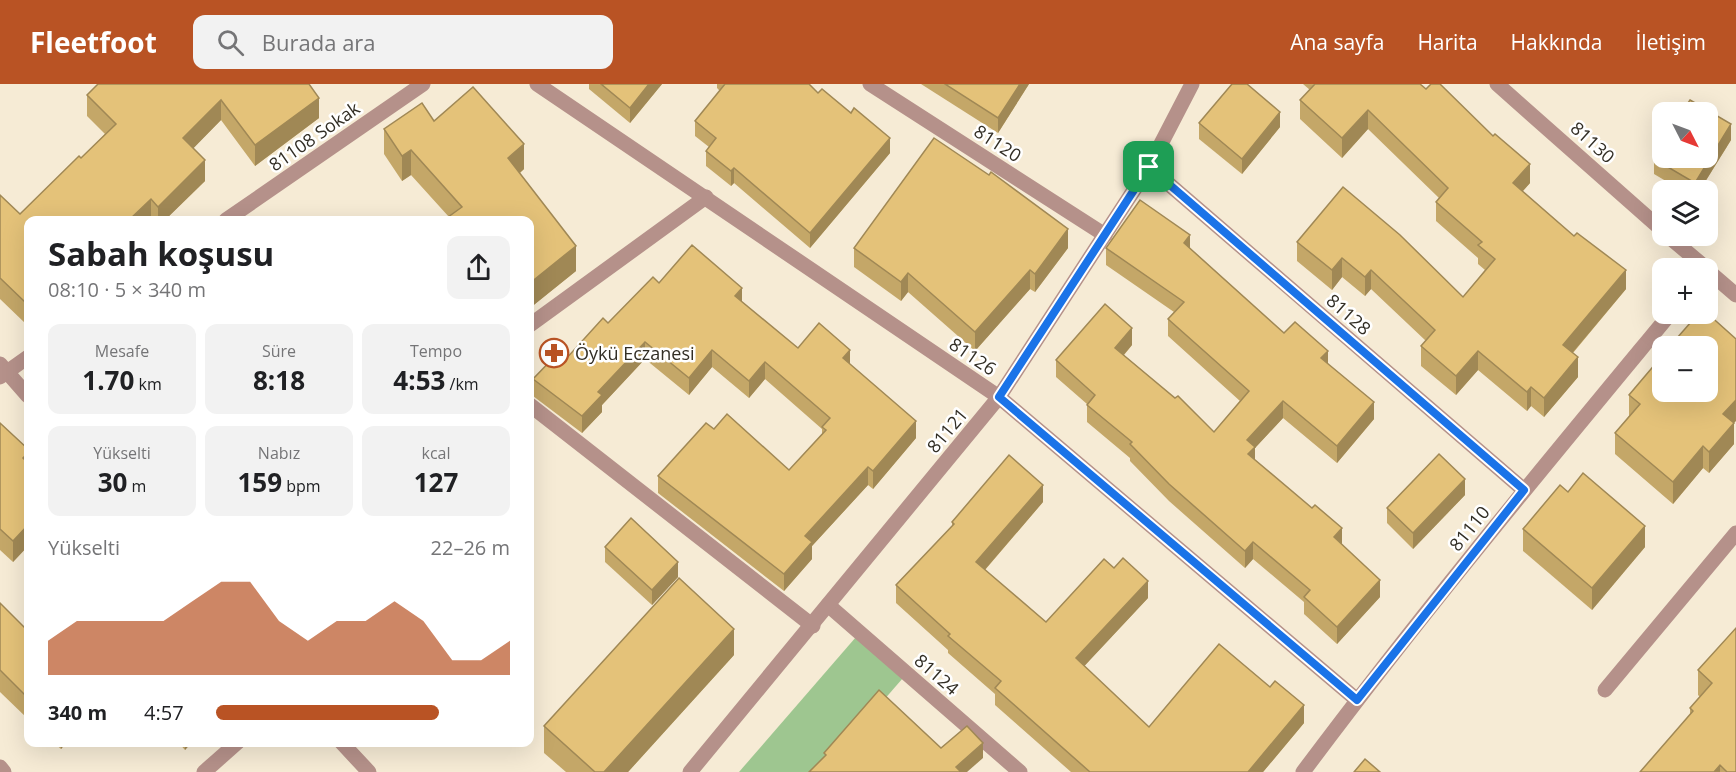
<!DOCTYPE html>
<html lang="tr">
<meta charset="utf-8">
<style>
:root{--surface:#fff;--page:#f2f2f2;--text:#202124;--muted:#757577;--accent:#b95324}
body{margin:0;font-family:"Open Sans",sans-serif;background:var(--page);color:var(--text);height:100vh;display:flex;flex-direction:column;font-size:22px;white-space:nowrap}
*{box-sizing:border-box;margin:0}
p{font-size:20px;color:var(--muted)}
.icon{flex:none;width:33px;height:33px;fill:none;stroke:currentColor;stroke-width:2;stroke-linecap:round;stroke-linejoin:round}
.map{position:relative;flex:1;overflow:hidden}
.side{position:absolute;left:24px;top:132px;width:510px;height:531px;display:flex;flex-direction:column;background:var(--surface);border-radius:12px;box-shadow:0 6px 24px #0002}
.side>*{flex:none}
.needle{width:39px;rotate:132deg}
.controls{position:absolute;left:1652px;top:18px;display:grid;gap:12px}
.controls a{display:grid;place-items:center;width:66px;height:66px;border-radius:12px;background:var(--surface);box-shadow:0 6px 24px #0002;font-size:30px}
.pin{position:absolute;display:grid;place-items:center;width:51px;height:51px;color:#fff;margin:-26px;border-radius:12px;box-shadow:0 3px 9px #0006}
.round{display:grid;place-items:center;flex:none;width:63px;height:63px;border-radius:12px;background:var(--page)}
.headline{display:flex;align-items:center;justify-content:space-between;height:102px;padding:0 24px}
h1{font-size:33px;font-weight:700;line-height:45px}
.stats{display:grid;grid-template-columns:repeat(3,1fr);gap:9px;height:102px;padding:6px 24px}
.stats div{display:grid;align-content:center;border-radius:12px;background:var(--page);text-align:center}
.stats b{font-size:26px;font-weight:700}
.stats small{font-size:16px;font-weight:400}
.stats p{font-size:16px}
.chart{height:168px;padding:12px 24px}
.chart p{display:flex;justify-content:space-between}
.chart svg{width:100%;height:108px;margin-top:6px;fill:var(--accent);opacity:.7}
ul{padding:0 24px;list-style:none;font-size:20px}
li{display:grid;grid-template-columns:96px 72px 1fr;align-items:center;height:45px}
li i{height:15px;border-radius:8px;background:var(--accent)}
header{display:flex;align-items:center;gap:36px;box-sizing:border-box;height:84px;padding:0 30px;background:var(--accent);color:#fff}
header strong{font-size:28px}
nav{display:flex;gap:33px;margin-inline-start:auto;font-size:21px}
.search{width:420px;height:54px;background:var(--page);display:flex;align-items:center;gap:15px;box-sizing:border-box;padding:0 21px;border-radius:12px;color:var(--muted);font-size:22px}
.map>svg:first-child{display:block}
.green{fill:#9ec690}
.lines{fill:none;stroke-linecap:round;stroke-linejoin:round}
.lane{stroke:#b5918a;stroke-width:15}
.street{stroke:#b5918a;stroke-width:15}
.wall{fill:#c4a768}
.shaded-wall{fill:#a08855}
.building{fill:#e4c279;stroke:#a08855;stroke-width:1.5}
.route-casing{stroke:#fff;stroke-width:12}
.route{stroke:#1a73e8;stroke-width:8}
.labels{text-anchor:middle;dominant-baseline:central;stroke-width:5;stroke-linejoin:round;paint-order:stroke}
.street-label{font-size:18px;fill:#322e25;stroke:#fff}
.poi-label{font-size:18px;fill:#322e25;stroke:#fff;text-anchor:start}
</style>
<header>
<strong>Fleetfoot</strong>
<div class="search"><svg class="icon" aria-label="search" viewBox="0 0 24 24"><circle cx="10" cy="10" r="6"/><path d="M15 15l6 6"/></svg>Burada ara</div>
<nav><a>Ana sayfa</a><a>Harita</a><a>Hakkında</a><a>İletişim</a></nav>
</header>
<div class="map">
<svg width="1736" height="688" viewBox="0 0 1736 688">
<rect width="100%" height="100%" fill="#f6ebd5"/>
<polygon class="green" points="856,553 903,594 821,688 739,688"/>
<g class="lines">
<polyline class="lane" points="1605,606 1736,449"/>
<g class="street">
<polyline points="537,0 999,313 1357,616"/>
<polyline points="870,0 1105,151"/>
<polyline points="1497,0 1662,146"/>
<polyline points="1149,83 1524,406"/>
<polyline points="226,136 423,0"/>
<polyline points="1668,152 1706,184"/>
<polyline points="1707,186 1736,211"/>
<polyline points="530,241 706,113"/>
<polyline points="0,280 28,312"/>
<polyline points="0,293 28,273"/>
<polyline points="530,321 813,542"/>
<polyline points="828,521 1020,688"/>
<polyline points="341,658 369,688"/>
<polyline points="0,683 4,688"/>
<polyline points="204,688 238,658"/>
<polyline points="690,688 999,313 1149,83 1192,0"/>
<path d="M1303,688C1420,531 1546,380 1670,230"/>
</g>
</g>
<g class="wall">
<polygon points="309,0 319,34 255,82 221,36 193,64 205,97 165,136 28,136 26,240 0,215 0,111 20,130 81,74 105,50 87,32 87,11"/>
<polygon points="589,0 662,0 630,39 589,5"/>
<polygon points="717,0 809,0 818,9 890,69 810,164 734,99 731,102 706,82 706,67 709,63 695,52 695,37 720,7 717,4"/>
<polygon points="921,0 1029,0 998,49"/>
<polygon points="1303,0 1420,0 1530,99 1522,108 1626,205 1573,269 1578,293 1544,333 1531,322 1527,327 1478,286 1456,311 1421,282 1421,262 1426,257 1371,205 1365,212 1342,193 1332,206 1297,177 1297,158 1463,213 1485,186 1478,180 1478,174 1436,137 1436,118 1439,114 1368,45 1342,74 1300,35 1300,16 1310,6"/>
<polygon points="434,37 524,85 520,89 576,187 530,224 530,136 449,133 411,91 402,97 384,70 384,45"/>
<polygon points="1199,39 1280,43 1242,90 1199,55"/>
<polygon points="1731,56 1700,106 1681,106 1654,90 1654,75"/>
<polygon points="854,164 1068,164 1035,208 1030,205 975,267 908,208 901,217 854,183"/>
<polygon points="1106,164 1190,165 1284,249 1328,280 1374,335 1337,379 1283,334 1255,364 1255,376 1342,460 1380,513 1337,560 1304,530 1304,518 1253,475 1245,484 1169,417 1130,377 1130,374 1087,338 1087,320 1056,293 1056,276 1132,261 1124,271 1214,348 1240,317 1168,252 1168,235 1174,228 1106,181"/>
<polygon points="659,199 742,218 798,264 850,280 916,354 873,405 868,401 812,462 812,475 784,507 658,409 658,392 714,345 789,386 822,350 822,345 765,295 749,314 712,283 689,311 645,275 602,321 602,328 582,349 533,312 533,295 565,276 608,239"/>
<polygon points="1629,311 1734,339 1734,360 1709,389 1703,384 1673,420 1615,370 1615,349 1629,332"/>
<polygon points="0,339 28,365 28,462 13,478 0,466"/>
<polygon points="1568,408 1645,463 1592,526 1523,467 1523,445"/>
<polygon points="1465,411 1413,465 1387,439 1387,424"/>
<polygon points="1043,418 985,486 1046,538 1148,514 1084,582 1149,643 1304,639 1263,688 1071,688 995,621 995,610 948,569 948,566 896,519 896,501 952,442 952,438"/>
<polygon points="605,463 678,493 652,521 605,478"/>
<polygon points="0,519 28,547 28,635 0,608"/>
<polygon points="1736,544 1736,688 1640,688 1690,631 1690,624 1700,613 1698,611 1698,586"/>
<polygon points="734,571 628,688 566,688 544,669 544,642"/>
<polygon points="53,658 67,658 61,665"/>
<polygon points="178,658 192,658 185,666"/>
</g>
<g class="shaded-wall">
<polygon points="649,0 662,0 630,39 630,24"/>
<polygon points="1020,0 1029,0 998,49 998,34"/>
<polygon points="319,14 319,34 255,82 255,61"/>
<polygon points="221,16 221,36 183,75 183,54"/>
<polygon points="1368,26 1368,45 1342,74 1342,54"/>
<polygon points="1280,28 1280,43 1242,90 1242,75"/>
<polygon points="1731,40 1731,56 1700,106 1695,106 1695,99"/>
<polygon points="890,54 890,69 810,164 810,149"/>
<polygon points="524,60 524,85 508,99 508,74"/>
<polygon points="411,66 411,91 402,97 402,72"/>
<polygon points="205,76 205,97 165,136 158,136 158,123"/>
<polygon points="1530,80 1530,99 1513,118 1513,99"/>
<polygon points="734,84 734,99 731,102 731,87"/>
<polygon points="151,115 151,136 129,136"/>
<polygon points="1068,145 1068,164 1035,208 1035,190"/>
<polygon points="1190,151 1190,168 1184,159"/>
<polygon points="576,162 576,187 530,224 530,199"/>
<polygon points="1342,174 1342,193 1332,206 1332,186"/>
<polygon points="1030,186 1030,205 975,267 975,248"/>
<polygon points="1371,186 1371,205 1365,212 1365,193"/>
<polygon points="1626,186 1626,205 1563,280 1563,261"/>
<polygon points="908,189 908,208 901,217 901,198"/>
<polygon points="742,204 742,221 735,212"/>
<polygon points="28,217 28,237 26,240 26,219"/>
<polygon points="1132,244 1132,261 1115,281 1115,264"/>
<polygon points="645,258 645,275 602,321 602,328 582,349 582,332 598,308"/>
<polygon points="712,266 712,283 689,311 689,294"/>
<polygon points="850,266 850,283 843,274"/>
<polygon points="1328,267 1328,284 1321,274"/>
<polygon points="1478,267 1478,286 1456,311 1456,292"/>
<polygon points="1578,273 1578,293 1544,333 1544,314"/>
<polygon points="765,278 765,295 749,314 749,297"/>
<polygon points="1531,303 1531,322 1527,327 1527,308"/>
<polygon points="1736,316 1736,337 1734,339 1734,360 1709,389 1709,368 1723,330"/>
<polygon points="1283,317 1283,334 1255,364 1255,380 1248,387 1247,356"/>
<polygon points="1374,318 1374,335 1337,379 1337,362"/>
<polygon points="916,337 916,354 873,405 873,387"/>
<polygon points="1703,362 1703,384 1673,420 1673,398"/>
<polygon points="28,369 28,390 23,374"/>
<polygon points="868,383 868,401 812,462 812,475 784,507 784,490 805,452"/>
<polygon points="1465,395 1465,411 1413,465 1413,449"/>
<polygon points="1043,401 1043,418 976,496 976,478"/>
<polygon points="28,441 28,462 13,478 13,457"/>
<polygon points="1645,442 1645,463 1592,526 1592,504"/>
<polygon points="1342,444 1342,461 1334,453"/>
<polygon points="1253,458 1253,475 1245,484 1245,467"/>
<polygon points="678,478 678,493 652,521 652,506"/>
<polygon points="1380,496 1380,513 1337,560 1337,543"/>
<polygon points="1148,497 1148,514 1076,591 1076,574"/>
<polygon points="734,545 734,571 628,688 604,688"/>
<polygon points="1304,621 1304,639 1263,688 1248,688"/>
<polygon points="61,658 67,658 61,665"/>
<polygon points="185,658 192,658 185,666"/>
<polygon points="983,659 983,674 967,688 956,688 956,683"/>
<polygon points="1720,681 1720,688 1714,688"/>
</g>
<g class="building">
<polygon points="98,0 309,0 319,14 255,61 221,16 183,54 205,76 158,123 151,115 129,136 28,136 28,217 26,219 0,194 0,111 20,130 79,72 81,74 116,40 87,11"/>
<polygon points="601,0 649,0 630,24"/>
<polygon points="725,0 809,0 818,9 822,5 851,29 854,24 890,54 810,149 734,84 731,87 706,67 716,54 695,37"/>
<polygon points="945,0 1020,0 998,34"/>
<polygon points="1232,0 1247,0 1280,28 1242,75 1199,39"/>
<polygon points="1315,0 1420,0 1426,5 1431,0 1440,0 1493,52 1495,50 1530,80 1513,99 1574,152 1577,149 1626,186 1563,261 1578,273 1544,314 1531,303 1527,308 1478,267 1456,292 1421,262 1435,246 1371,186 1365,193 1342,174 1332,186 1297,158 1343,103 1400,151 1463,213 1495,175 1478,161 1482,158 1436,118 1448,104 1368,26 1342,54 1300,16"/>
<polygon points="473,3 524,60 508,74 576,162 530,199 530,136 444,136 462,123 411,66 402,72 384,45 422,19 434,37"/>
<polygon points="1690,16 1731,40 1695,99 1654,75 1662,61 1662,74 1707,74 1707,28 1682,28"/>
<polygon points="934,54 989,91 991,88 1068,145 1035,190 1030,186 975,248 908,189 901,198 854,164"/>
<polygon points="1140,116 1190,151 1184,159 1284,249 1295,238 1328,267 1321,274 1374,318 1337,362 1283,317 1247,356 1255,363 1248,370 1312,424 1315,421 1342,444 1334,453 1380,496 1337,543 1304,513 1310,506 1253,458 1245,467 1169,400 1130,360 1132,358 1087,321 1095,311 1056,276 1105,220 1132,244 1115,264 1175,314 1178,312 1214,348 1249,307 1168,235 1184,218 1106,164"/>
<polygon points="692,161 742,204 735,212 798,264 819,239 850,266 843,274 916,337 873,387 868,383 805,452 812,458 784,490 658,392 706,339 714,345 727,330 789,386 826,346 822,343 830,334 765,278 749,297 712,266 689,294 645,258 598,308 602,311 582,332 533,295 558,269 565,276 603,234 608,239 653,193 659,199"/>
<polygon points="1707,229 1736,255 1736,316 1723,330 1734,339 1709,368 1703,362 1673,398 1615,349 1640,320 1629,311 1662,272 1662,308 1707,308 1707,262 1670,262 1698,230 1707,230"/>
<polygon points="0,339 28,365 28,369 23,374 28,379 28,441 13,457 0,445"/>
<polygon points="1439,370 1465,395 1413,449 1387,424"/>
<polygon points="1009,371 1043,401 976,478 1046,538 1104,475 1114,484 1123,474 1148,497 1076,574 1149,643 1219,560 1270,603 1275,597 1304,621 1248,688 1090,688 995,604 1001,597 948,552 950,550 896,501 954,440 952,438"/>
<polygon points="1583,389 1645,442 1592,504 1523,445 1560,401 1568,408"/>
<polygon points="631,434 678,478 652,506 605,463"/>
<polygon points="679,494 734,545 604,688 595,688 544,642"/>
<polygon points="0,519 28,547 28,614 0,586"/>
<polygon points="1736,544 1736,688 1727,688 1720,681 1714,688 1640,688 1693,627 1690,624 1712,599 1698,586"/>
<polygon points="879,606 941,664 967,642 983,659 956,683 961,688 809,688 826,671 824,669"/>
<polygon points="1365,675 1380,688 1354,688"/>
</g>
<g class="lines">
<g class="route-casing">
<polygon id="route" points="1149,83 1524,406 1357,616 999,313"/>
</g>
<use href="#route" class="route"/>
</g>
<defs>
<g id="pharmacy-ring" transform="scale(1.5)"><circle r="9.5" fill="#fff" stroke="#b95324" stroke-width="1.5"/><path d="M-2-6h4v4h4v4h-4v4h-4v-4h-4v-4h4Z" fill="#b95324"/></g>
</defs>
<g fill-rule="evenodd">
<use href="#pharmacy-ring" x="554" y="269"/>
</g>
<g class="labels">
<g class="street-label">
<text transform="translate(314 52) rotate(-35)">81108 Sokak</text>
<text transform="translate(1593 58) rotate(42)">81130</text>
<text transform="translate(998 59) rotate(33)">81120</text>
<text transform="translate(1349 230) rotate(41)">81128</text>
<text transform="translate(973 272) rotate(34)">81126</text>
<text transform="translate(947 346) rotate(-50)">81121</text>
<text transform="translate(1469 444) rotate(-51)">81110</text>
<text transform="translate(937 590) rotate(41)">81124</text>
</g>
<g class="poi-label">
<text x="575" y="269">Öykü Eczanesi</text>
</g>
</g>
</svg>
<div class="controls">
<a><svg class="needle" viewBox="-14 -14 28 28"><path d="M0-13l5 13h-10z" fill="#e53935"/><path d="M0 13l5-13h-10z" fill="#757577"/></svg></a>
<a><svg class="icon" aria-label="layers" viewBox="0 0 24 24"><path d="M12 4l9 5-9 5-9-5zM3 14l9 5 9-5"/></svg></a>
<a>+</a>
<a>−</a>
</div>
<div class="pin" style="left:1149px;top:83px;background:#1e9e55"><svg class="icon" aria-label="arrive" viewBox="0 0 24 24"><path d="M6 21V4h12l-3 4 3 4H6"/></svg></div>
<section class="side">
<div class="headline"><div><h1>Sabah koşusu</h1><p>08:10 · 5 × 340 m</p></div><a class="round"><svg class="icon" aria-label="share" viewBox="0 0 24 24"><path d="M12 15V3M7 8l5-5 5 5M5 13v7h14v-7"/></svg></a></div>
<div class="stats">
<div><p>Mesafe</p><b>1.70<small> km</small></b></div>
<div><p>Süre</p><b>8:18</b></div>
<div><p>Tempo</p><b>4:53<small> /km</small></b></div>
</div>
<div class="stats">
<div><p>Yükselti</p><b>30<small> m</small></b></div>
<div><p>Nabız</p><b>159<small> bpm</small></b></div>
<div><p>kcal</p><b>127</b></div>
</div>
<div class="chart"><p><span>Yükselti</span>22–26 m</p>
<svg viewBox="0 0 160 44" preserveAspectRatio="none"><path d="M0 44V30L10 22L20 22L30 22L40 22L50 14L60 6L70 6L80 22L90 30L100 22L110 22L120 14L130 22L140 38L150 38L160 30V44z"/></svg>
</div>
<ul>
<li><b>340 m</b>4:57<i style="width:76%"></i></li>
</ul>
</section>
</div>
